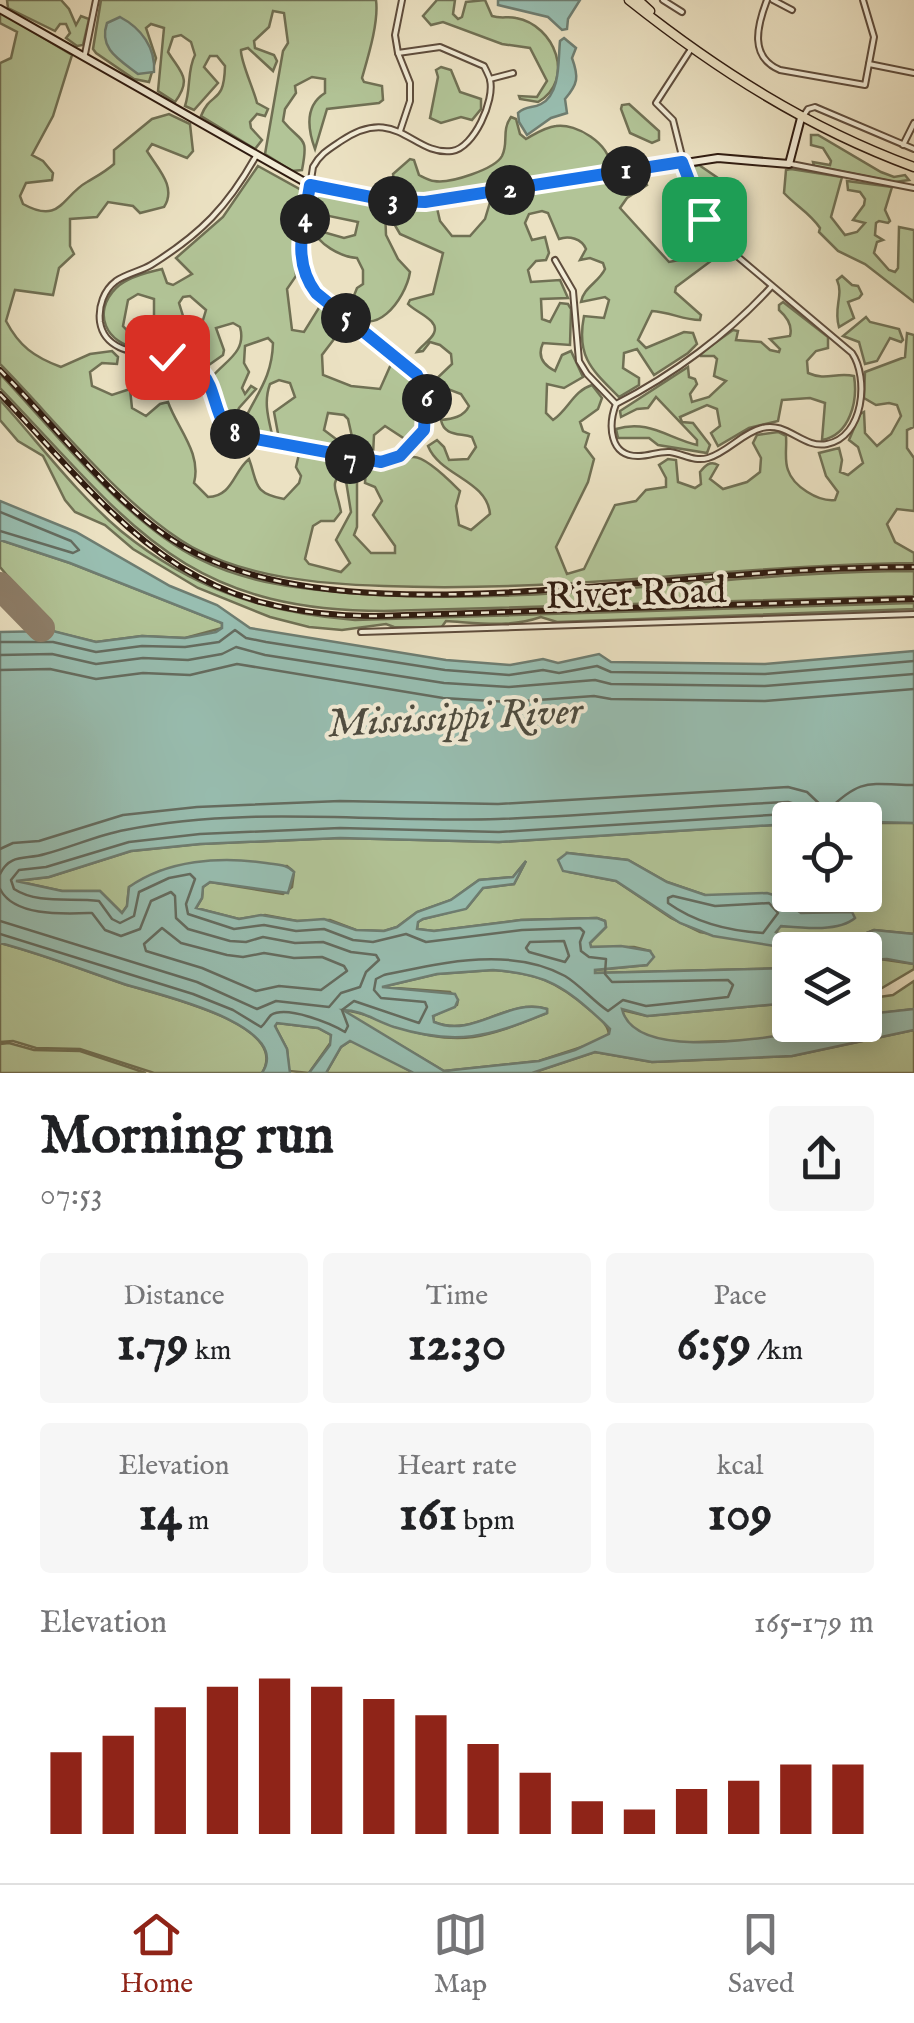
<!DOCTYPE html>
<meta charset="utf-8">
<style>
:root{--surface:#fff;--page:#f6f6f6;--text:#202124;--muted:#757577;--line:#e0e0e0;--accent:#8f2418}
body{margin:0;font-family:"IM FELL English",serif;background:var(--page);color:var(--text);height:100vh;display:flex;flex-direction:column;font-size:38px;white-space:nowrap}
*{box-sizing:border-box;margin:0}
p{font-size:32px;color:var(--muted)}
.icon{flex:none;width:55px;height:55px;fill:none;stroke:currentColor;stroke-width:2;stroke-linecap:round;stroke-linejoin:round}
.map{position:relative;height:1073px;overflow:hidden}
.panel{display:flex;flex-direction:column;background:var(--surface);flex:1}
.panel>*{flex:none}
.controls{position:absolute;left:772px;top:802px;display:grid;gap:20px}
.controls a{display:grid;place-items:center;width:110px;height:110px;border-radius:10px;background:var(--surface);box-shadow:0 5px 25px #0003;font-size:50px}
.pin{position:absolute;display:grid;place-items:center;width:85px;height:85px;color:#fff;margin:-42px;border-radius:20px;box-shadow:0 5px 15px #0006}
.km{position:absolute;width:50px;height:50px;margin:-25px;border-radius:50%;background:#222;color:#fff;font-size:28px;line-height:50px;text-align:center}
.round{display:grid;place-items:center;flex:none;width:105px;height:105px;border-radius:10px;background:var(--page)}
.overview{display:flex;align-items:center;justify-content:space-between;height:170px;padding:0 40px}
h1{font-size:55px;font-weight:700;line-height:75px}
.metrics{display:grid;grid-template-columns:repeat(3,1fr);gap:15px;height:170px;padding:10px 40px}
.metrics div{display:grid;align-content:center;border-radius:10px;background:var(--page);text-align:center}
.metrics b{font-size:50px;font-weight:700}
.metrics small{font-size:28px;font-weight:400}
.metrics p{font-size:28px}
.chart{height:280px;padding:20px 40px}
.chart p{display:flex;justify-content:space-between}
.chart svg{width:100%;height:180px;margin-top:10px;stroke:var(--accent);stroke-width:6}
.dock{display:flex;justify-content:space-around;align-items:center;height:140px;border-top:2px solid var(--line);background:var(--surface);font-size:28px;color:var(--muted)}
.dock a{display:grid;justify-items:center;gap:5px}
.dock .selected{color:var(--accent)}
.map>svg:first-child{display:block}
.green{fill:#b2c497;stroke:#707054;stroke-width:2.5}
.water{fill:#98beb1;stroke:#6e7d71;stroke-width:2.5;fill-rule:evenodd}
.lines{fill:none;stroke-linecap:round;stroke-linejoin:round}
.shore{stroke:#646c60;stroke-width:2.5}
.runway{stroke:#8d7e69;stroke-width:28}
.street-casing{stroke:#5e4c3c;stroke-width:8}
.secondary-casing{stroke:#2f1b10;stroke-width:10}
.primary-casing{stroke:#2f1b10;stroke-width:11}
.street{stroke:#f2ecd7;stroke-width:4}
.secondary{stroke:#f2ecd7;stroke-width:6}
.primary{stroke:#ebe1c2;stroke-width:8}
.rail-casing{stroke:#2f1b10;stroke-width:6}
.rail{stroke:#f2ecd7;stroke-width:2.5;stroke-dasharray:8;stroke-linecap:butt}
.route-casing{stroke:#fff;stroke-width:20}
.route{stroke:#1a73e8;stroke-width:12}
.labels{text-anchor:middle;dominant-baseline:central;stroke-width:8;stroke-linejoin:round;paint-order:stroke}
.street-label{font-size:38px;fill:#2f1b10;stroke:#f2ecd7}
.water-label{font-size:40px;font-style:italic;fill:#4e4c40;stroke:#f2ecd7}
</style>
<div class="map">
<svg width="914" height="1073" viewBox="0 0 914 1073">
<rect width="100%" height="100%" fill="#ebe1c2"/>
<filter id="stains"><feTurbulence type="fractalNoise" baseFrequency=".002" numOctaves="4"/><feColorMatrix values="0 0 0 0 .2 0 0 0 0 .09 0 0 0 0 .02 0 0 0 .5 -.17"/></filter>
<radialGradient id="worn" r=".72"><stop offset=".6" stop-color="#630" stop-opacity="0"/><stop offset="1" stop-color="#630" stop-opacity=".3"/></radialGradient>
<g class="green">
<polygon points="7,0 61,0 69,9 76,25 81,16 89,19 83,45 77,46 66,38 70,33 66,24 60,24 55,31 8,8"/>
<path d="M101,0H376C379,22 368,57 362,78L364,82L382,86L383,100L379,103L327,109L315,149C308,130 304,106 325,93V79L312,77L295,86L296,93L285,109L283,121C302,144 309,134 302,170L292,171L265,154L283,51L288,43L284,13L273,11L269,27L254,41L255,48L274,55L277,61L273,71L248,48L241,50C240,60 254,90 257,103L268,109L265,116L257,114L250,122L251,128L262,140L255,149L201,116C211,90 224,106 225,66L217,56H210L204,67L218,83L194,110L185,106C191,88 187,70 195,55L191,42L181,35L173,37L168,52C180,72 193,78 175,102L158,91L164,28L151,24L146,28L156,58L149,82L134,79L96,53L93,49Z"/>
<path d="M437,0H455L453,14L458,19L462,17L466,2L485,0L492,16C501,19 508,16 516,18C555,25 576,80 538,102L520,99L519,96L537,97L547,81L530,48L502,44L443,22L431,25L423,16Z"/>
<path d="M0,12L72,55L53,116L32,155L43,161L53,173L52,180L26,183L20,196L23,204C61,225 62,196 87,182C97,176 105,172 114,164V150L152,119L169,114L190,124L193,151L187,158L152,144L147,151C158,169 177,187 164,207L140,213L133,206L108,202L97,217L70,219V246L74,254L59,268L53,295L15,290L6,321C19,346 34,357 61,367L90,354L112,351L118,357L117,364L102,363L90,372L92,386L112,395L130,389L132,408L146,416L160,404L168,402C177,428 202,453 194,483L208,497C233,496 233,472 249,459C258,483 252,493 284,499L299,483L301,476L296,467L299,454L345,461C329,493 335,480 341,512L334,521H321L313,526L305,559L309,564L341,572L350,563L336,540L351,512L346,481L354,469H357V527L354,535L371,553H395V546L373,515L382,501L375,487L365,483L366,469C388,472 396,458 413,457C426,456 451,482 460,491L456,506L459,525L471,530L490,514C487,480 440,476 428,446L437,440L444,447L449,460L468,459L476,447L472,437C459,433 444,436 441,420C452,419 464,417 469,406L461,394L432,383L452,364L451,354L440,345L430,342L423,351L417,352C421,346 432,339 434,333C440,320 415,312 408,304L410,300L433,294L443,253L400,234L393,222L394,205L437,208L440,221L452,236H470L485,219L491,199L538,188L638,175L643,176L647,185L627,198L620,208L669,262L679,260L707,240L718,247L719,255L676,287L675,292L701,315L700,320C683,320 670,312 652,311L638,340L646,348L684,332L693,333L697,344L688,353L654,375L637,349L624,353L623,368L639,378V385L619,397C592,370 576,357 584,316L604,318L609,300L605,297L581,302C583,288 599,282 605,269L603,263L590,258L580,260L586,249C582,239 569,235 559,239L548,213L542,211L529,214L525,223L532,240L545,237L549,253L546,260L536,261L528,270L531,282L560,280L568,298L541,299L542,319L550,322L560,303L568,304L571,309L570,345L543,343C537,356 543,365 555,371L562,355L571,351L583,377L564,388L547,384L546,413L553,420C569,409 573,391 592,385L602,398L598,409L580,422L583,431L589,434L585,447L594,459L588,482L556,547L567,574L584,569L615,505L636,501L646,490L666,487V478L659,465L668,459L676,460L678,482L695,488L701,484L700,472C705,466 710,460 718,465L710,479L723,489L747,482L760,472L761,458L753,443L757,435L778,432L786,436C787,447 784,460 788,470C793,486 818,502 835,500L838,492L826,476L819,453L839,448L842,460L840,472L848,475L863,463L858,447L849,440L860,414L864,412L865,433L877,446L891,434L901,416L897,405L889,403L876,405L864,398L865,372L905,357L907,333L914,335V427L907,430V448L914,458V511L897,509L887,524L895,542L914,553V563C838,564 762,569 687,575C585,583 486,590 384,586C320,584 249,578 192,547C125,509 56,421 0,364V63L11,58L17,32L0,23Z"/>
<polygon points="441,67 451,70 460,92 481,99 481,109 472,120 461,117 441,123 430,118 438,77 436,70"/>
<polygon points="629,104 659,131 659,140 652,143 630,133 621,109 622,105"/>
<path d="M511,117L516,119L520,134L526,139C535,134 545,127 556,126C577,123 609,144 610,165L452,193L412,195L394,182L393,174L410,159L414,160L419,175C423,177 430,181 434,181C450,184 495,169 502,156C509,142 501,131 511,117Z"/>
<polygon points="811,135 818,135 881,172 894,177 905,175 909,180 895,182 814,166 813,162 830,165 831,161 823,148 811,145"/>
<path d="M699,165L731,187V192H711L715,216L725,223L734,238L730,240C708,228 694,192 691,167Z"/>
<path d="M258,166L303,191L294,236L296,276L287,289L292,330L304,332L320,306L340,320L341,330L322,355L323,375L351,386L380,389L392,362C420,384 434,408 408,441L385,426L374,435L373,455L355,450L348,419L344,415L328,413L324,430L340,442L335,450L279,439L274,412L295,397L290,383L279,380L270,384C263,403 269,420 273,439L246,432L244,421C257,393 272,378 273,343L268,338L245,346L244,363L249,372L242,388L245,394L251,386L256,389L239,408L231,425L222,413L212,377C225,361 247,352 240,327L233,323L216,328L224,350L223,355L206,367L185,355L191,320H203L206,310L190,296L183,297L179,303L183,316L180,349L173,352L146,349L142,329L154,321V299L138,294L128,300L123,326L140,344L138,348C107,344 91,313 116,288C126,278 148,272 162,269L167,283L173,285L192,274L176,258L223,217Z"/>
<path d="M791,169L842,177L831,217L845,235L857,232L865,223L853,220L864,205L865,199L860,192L848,190L847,181L892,187L885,210L890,221L888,223L879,221L876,223L875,235L883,240L877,242L874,253L889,270L895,272L898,268L899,227L914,230V302L865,264L838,251L819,232L820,228C810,213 796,206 784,193L786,170Z"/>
<path d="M321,193L385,209L386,235L398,259L410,272C406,299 372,344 349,308L357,288L363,284V270L357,258C341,257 317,244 313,228L320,221L326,224L322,227L323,232L344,238L355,235L358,222L319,214L313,204L315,195Z"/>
<path d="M842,276L852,285L858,286L862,294L859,298L848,302L854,318L839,327C833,308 844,295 837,280Z"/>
<path d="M783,302L828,337V348L816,351L807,361L808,373C826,381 836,372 854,376C858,401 850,435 822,440L825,403L810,398L782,400L778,421L749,428L718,446L711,433L720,426L717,409L707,405L680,417L682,422L693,423L710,445L707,453L658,445L649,438H618L616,429C648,419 668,438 697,445V440L656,397L648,408L637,409L621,417L620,411L688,367L689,377L695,379L697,384L690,394L692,402L709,397L726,381L714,376L717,359L714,356H701V353L733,330L738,331L736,340L761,342L770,350L779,352L780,349L770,339L790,336C793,325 787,317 779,310V305Z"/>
<polygon points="866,317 870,322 899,329 903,340 901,342 890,338 877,361 865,364 859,342 843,336"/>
<path d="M0,374C57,434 126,523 199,559C248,584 307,590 361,594C546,607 729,571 914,571V596L384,611C181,611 128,521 0,388Z"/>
<path d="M0,400C39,443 76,493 121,531C192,589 265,613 355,620L914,603V609L557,622L541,617C509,628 479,623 446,621L441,628L394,627L386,624L342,630L309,627L270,617L198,588L133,549L105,525L75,512L65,500L43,456L18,441L0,420Z"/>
<polygon points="0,540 70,563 222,623 222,628 185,638 142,636 96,642 55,632 0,567"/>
<polygon points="865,823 914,823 914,934 874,930 852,939 839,940 780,935 776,931 779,926 812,927 851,911 801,913 777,896 705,895 667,882 628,860 567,853 569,872 616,881 671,918 700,932 799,950 790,950 790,968 595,973 595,970 647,965 650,951 634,947 591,947 590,943 606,927 605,921 597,918 521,920 434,931 417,929 418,922 423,919 467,908 483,888 514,884 526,861 513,877 479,880 451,900 417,912 397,927 384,931 356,930 330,920 297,921 265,915 239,919 196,908 202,898 203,887 210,882 283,894 292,887 294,872 287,866 160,871 129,887 127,906 122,913 100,891 62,891 16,881 49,877 131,851 200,844 340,838 499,842 790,824 790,895 865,895"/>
<path d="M0,943C42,954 83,970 124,984C154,994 293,1023 262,1073H154L80,1049L36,1048L13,1041L0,1042Z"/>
<polygon points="873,958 914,964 914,969 882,988 865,987 865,960"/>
<path d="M493,970C536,973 557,981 590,1010C599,1017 607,1023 609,1034L588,1045L539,1061L444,1071L341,1010C362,1011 381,1022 401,1028C463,1048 489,1036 547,1013V1009C507,997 474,1039 434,1022L433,1016L457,1005L458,1000L450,992L382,987L437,974Z"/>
<polygon points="914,981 914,1009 865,1015 865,999 893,995"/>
<path d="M790,1003V1025H836L776,1040L661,1043C642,1040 627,1029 622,1010L647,1016Z"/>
<polygon points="277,1023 318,1028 331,1035 331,1042 309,1073 289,1071 287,1049 275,1026"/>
<polygon points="914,1030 914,1073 532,1073 595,1052 652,1062 792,1056"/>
<polygon points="350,1041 358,1043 414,1073 326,1073 341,1047"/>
<polygon points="9,1043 34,1050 80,1051 146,1073 0,1073 0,1044"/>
</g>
<g class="water">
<polygon points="498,0 580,0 568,19 567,29 562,30 548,17 498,5"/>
<path d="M120,17C141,28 156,48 154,72L138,74C120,60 98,49 107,23Z"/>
<path d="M564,38L576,48L572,58C579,77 578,84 565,99L567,113L551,118L527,135L519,122L518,113C527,105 532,109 541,104C561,94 558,59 560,41Z"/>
<path d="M0,501L76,532L170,586L217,605L250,628L446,660L510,665L543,659L558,663L599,654L611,662L765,664L914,651V823L790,820V824L499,842L340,838L200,844L131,851L49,877L16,881L62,891H100L122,913L127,906L129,887C167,860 220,856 266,863C277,865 287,864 294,872L288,893L210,882L203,887L202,898L196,908L239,919L261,915L297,921L324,919L356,930L384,931L397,927L417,912L451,900L479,880L513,877L526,861L514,884L483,888L466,909L423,919L418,922L417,929L434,931L521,920L597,918L605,921L606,927L590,943L591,947L621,946L650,951L654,957L647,965L595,970V973L790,968V1003L647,1016L622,1009C637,1073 817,1025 865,1025V1015L868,1014L914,1009V1030L792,1056L652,1062L595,1052L532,1073H414L350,1041L341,1047L326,1073H309L330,1045L331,1035L318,1028L277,1023L275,1026L287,1049L290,1073H262C295,1024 152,993 124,984C83,970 42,954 0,943V632L53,631L96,642L142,636L185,638L216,632L222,628V623L70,563L0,540ZM493,970C547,974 564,986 603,1022L610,1029L609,1034L575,1050L539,1061L444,1071L343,1010C361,1010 376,1021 394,1027C456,1046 489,1037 547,1013V1009C507,997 475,1039 434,1022L433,1016L455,1007L458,1000L455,994L382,987L437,974Z"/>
<path d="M567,853L628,860L667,882L705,895L767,893L777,896L801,913L852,912L855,918C839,932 803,928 781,926L776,932L784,936L839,940L852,939L874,930L914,934V964L887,959L865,960V950H799L713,936L680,923L616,881L563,871L558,860Z"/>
</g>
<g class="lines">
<g class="shore">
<polyline points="0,512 71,541 79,550 73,553 0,531"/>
<polyline points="0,642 53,642 96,652 142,646 185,647 219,642 235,630 246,638 266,642 445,670 509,675 543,670 559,673 597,666 611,672 765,674 914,661"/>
<polyline points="0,655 52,654 96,664 143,658 188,660 222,654 236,647 265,655 444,683 509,687 595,680 611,684 765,686 914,674"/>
<polyline points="0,670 50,669 96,679 143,673 190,675 237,664 443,698 509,702 594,696 611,699 765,701 914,689"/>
<path d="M0,849L13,843L39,841L123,815L197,807L340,801L498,804L788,787L807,792L827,811C861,778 867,784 914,785"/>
<path d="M0,874C10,853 26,860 45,854C72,847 98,835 125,830C248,805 375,823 498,819C595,816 691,806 788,802L802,806L811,820"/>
<path d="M0,889C14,917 64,914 92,913L105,930L121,936L140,929L151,901L171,892L175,896L176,918L188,929L230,941L246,942L263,937L295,943L323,942L351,952L376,955L379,960L366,972L360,987L341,993L329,1007L276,1001L257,1009L197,982L0,921"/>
<path d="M673,896L715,906L769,903L778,913L763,933C729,931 696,923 668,903V898Z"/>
<polygon points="162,928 181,943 227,955 243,957 264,953 294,958 322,957 344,966 347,971 321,990 279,986 256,991 202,968 146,951 144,944"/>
<path d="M0,934L193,994L233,1010L261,1027C265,1024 267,1019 271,1015C287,1005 332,1024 345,1032L348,1026L342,1010L354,1001L419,1023L427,1007L425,1002L381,998L374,990L376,979L384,975C440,963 511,946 565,976C580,985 593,1001 608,1011L623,1000L646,1006L728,997L733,985L728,980L612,982L605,974L606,959L589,957L581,951L580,942L584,932L580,928L522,930L426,942L406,934L373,942L353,940L324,929L296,931L264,925L234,929L188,914L186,904L195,879L190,874L169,878L139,892L134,916L120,923L112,919L99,901C71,897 39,905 14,889L11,880L19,870L46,867L129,842L200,834L340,828L499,832L787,814L798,820"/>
<polygon points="564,941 569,956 565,962 529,952 526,948 530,942"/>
</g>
<polyline class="runway" points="0,586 41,628"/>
<g class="street-casing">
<g id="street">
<polyline points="663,0 682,12"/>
<path d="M767,0C757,26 749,57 780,70L865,85L874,37L863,0"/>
<polyline points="773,0 792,10"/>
<path d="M691,49L656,103L673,120L690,188L705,219L725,246L852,353C869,378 864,437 827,444C803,449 787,421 762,428C742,433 728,452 708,458C694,462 684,454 670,452C659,451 650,456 639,456C609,457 608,425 616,404C673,375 728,334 771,287"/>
<polyline points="85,54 96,0"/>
<polyline points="869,64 914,73"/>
<polyline points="490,79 513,73"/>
<polyline points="802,118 808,109 815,107 914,149"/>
<polyline points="400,131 410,101 410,83 398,53 395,35 402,0"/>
<polyline points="903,145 914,123"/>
<path d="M256,156C228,206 201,234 151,265C141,271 126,274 116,281C104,290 98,306 100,322C107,367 178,346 204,373C217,388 217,412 226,429L243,438L366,462C418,464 440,419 417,375L316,293C288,256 307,210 313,167C320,154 329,149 341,141C397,103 412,156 452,151C474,148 495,100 490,80C490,78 485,68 484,66L440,47L398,53"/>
<polyline points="791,164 914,188"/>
<polyline points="555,260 573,291 579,361 587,374 616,404"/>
<path d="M361,632C545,627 730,619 914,614"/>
</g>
</g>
<g class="secondary-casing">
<polyline id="secondary" points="0,9 310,185 362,196 391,201 466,197 718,158 789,164 801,118"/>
</g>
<g class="primary-casing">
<g id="primary">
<path d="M629,0C717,70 808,128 914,167"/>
<polyline points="638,0 650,11"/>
</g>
</g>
<use href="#street" class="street"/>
<use href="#secondary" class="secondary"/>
<use href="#primary" class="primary"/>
<g class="rail-casing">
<g id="rail">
<path d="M0,370C55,425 113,504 179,544C294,614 496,594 626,584C722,576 818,567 914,567"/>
<path d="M0,394C121,522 181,616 375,616L914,599"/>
</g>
</g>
<use href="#rail" class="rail"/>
</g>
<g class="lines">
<g class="route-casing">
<path id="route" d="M167,357C219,369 206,390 226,430L239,436L381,462L400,456L424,430L426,392L417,375L316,293C291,260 304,224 310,185L391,201L425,202L682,162L704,219"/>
</g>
<use href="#route" class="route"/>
</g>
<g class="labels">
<g class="street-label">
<text transform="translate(636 595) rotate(-2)">River Road</text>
</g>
<g class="water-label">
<text transform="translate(455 719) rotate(-3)">Mississippi River</text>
</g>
</g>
<rect width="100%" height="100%" filter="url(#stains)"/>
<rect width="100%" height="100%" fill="url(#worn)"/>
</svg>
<div class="controls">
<a><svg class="icon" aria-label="locate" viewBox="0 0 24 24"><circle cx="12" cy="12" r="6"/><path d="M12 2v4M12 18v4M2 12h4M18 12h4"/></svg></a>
<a><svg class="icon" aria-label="layers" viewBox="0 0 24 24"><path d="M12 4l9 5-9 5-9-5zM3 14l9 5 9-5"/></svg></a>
</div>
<div class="pin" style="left:704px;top:219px;background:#1e9e55"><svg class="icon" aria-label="arrive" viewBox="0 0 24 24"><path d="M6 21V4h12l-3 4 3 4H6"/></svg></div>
<div class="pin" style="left:167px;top:357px;background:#d93025"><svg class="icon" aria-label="check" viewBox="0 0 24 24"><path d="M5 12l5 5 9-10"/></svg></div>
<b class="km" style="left:626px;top:171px">1</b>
<b class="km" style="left:510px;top:190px">2</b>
<b class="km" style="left:393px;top:201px">3</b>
<b class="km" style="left:305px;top:219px">4</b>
<b class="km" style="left:346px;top:318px">5</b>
<b class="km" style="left:427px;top:399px">6</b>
<b class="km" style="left:350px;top:459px">7</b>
<b class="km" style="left:235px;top:434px">8</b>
</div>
<section class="panel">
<div class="overview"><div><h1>Morning run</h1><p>07:53</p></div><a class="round"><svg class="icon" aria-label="share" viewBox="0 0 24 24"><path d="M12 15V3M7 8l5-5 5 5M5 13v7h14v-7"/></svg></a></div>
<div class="metrics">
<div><p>Distance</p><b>1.79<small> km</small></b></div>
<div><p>Time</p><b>12:30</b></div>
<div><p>Pace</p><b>6:59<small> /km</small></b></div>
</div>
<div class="metrics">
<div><p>Elevation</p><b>14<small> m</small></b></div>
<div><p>Heart rate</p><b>161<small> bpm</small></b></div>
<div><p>kcal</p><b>109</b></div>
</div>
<div class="chart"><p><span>Elevation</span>165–179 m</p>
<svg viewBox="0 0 160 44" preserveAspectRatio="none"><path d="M5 44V24M15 44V20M25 44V13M35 44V8M45 44V6M55 44V8M65 44V11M75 44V15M85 44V22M95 44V29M105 44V36M115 44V38M125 44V33M135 44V31M145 44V27M155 44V27"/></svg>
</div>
</section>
<nav class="dock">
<a class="selected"><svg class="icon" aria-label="home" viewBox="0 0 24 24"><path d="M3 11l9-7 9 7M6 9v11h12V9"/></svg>Home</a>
<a><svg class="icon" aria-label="map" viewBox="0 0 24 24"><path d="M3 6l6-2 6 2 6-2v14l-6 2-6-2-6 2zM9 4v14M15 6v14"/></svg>Map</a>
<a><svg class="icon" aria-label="saved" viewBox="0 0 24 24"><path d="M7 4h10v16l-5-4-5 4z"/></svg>Saved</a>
</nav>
